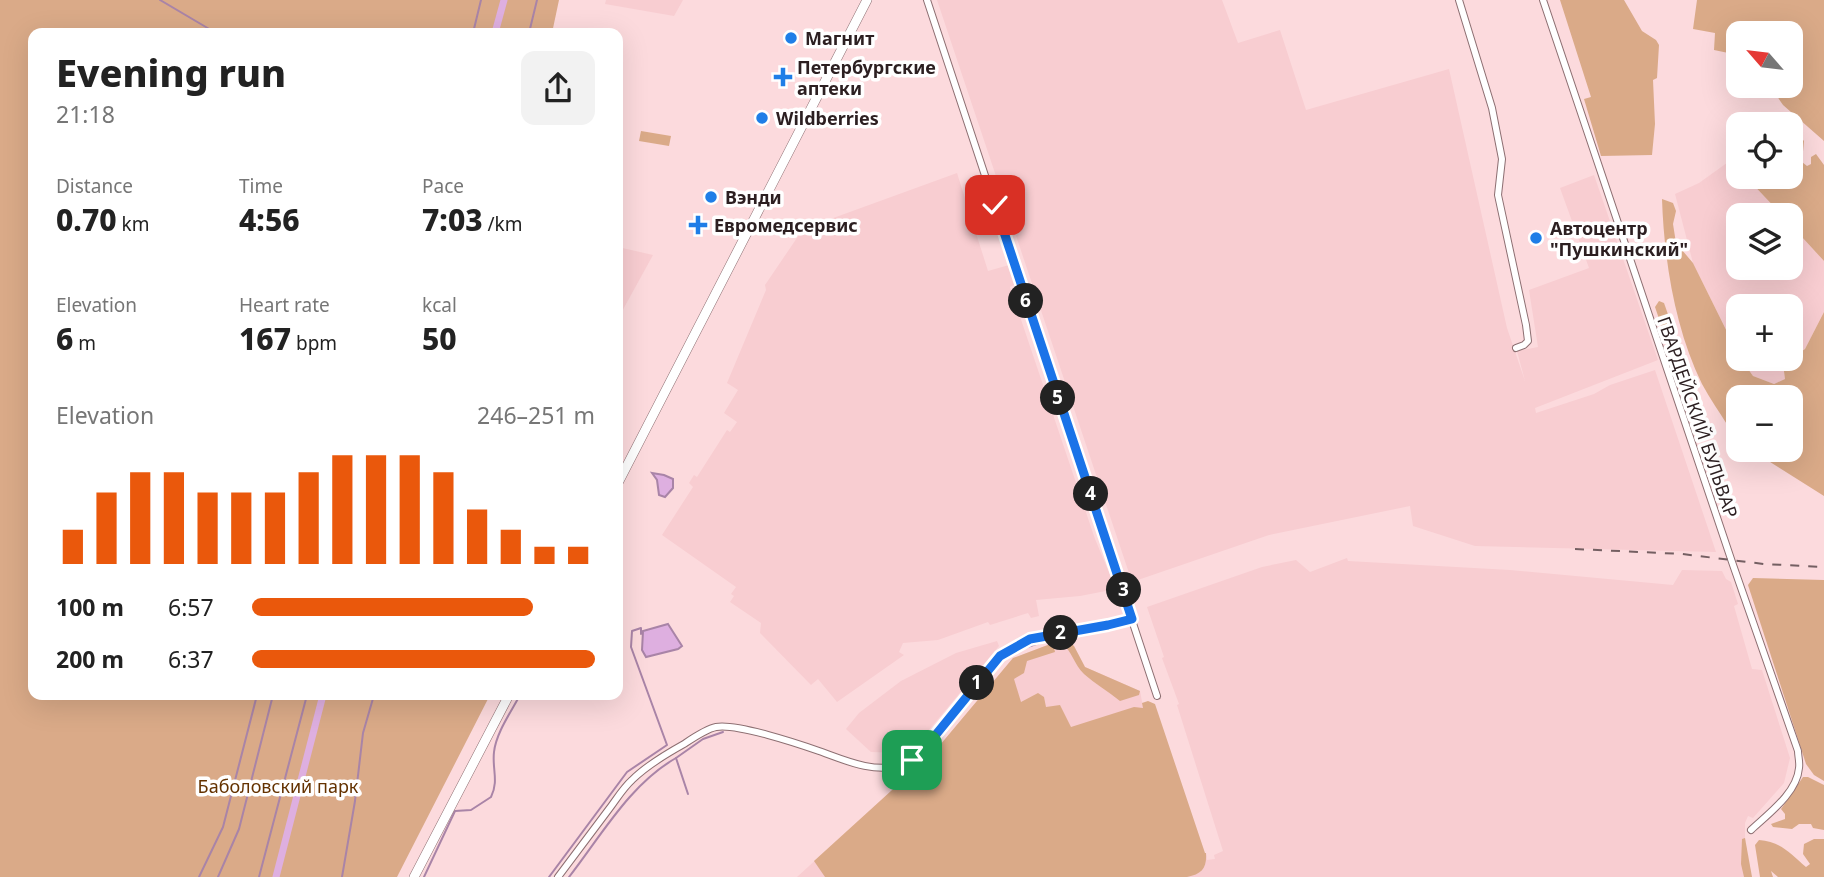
<!DOCTYPE html>
<meta charset="utf-8">
<style>
:root{--surface:#fff;--page:#f2f2f2;--text:#222;--muted:#767676;--accent:#ea580c}
body{margin:0;font-family:"Noto Sans",sans-serif;background:var(--page);color:var(--text);height:100vh;display:flex;flex-direction:column;font-size:26px;white-space:nowrap}
*{box-sizing:border-box;margin:0}
p{font-size:23px;color:var(--muted)}
.icon{flex:none;width:38px;height:38px;fill:none;stroke:currentColor;stroke-width:2;stroke-linecap:round;stroke-linejoin:round}
.map{position:relative;flex:1;overflow:hidden}
.sheet{position:absolute;left:28px;top:28px;width:595px;height:672px;display:flex;flex-direction:column;background:var(--surface);border-radius:14px;box-shadow:0 7px 28px #0002}
.sheet>*{flex:none}
.needle{width:46px;rotate:298deg}
.controls{position:absolute;left:1726px;top:21px;display:grid;gap:14px}
.controls a{display:grid;place-items:center;width:77px;height:77px;border-radius:14px;background:var(--surface);box-shadow:0 7px 28px #0002;font-size:35px}
.pin{position:absolute;display:grid;place-items:center;width:60px;height:60px;color:#fff;margin:-30px;border-radius:14px;box-shadow:0 4px 10px #0006}
.km{position:absolute;width:35px;height:35px;margin:-18px;border-radius:50%;background:#222;color:#fff;font-size:19px;line-height:35px;text-align:center}
.round{display:grid;place-items:center;flex:none;width:74px;height:74px;border-radius:14px;background:var(--page)}
.summary{display:flex;align-items:center;justify-content:space-between;height:119px;padding:0 28px}
h1{font-size:38px;font-weight:800;line-height:52px}
.stats{display:grid;grid-template-columns:repeat(3,1fr);gap:10px;height:119px;padding:7px 28px}
.stats div{display:grid;align-content:center}
.stats b{font-size:30px;font-weight:800}
.stats small{font-size:19px;font-weight:400}
.stats p{font-size:19px}
.chart{height:196px;padding:14px 28px}
.chart p{display:flex;justify-content:space-between}
.chart svg{width:100%;height:126px;margin-top:7px;stroke:var(--accent);stroke-width:6}
ul{padding:0 28px;list-style:none;font-size:23px}
li{display:grid;grid-template-columns:112px 84px 1fr;align-items:center;height:52px}
li i{height:18px;border-radius:9px;background:var(--accent)}
.map>svg:first-child{display:block}
.built{fill:#f8cdd1}
.green{fill:#daaa88}
.water{fill:#deafe0;stroke:#a984a7;stroke-width:2}
.lines{fill:none;stroke-linecap:round;stroke-linejoin:round}
.stream{stroke:#a984a7;stroke-width:2}
.canal{stroke:#deafe0;stroke-width:7}
.minor-casing{stroke:#8d6f72;stroke-width:8}
.secondary-casing{stroke:#8d6f72;stroke-width:10}
.minor{stroke:#fff;stroke-width:6}
.secondary{stroke:#fff;stroke-width:9}
.rail{stroke:#745f62;stroke-width:2;stroke-dasharray:9 9;stroke-linecap:butt}
.route-casing{stroke:#fff;stroke-width:14}
.route{stroke:#1a73e8;stroke-width:9}
.poi-dot{fill:#1f7ee7;stroke:#fff;stroke-width:2.5}
.labels{text-anchor:middle;dominant-baseline:central;stroke-width:7;stroke-linejoin:round;paint-order:stroke}
.poi-label{font-size:18px;font-weight:bold;fill:#2c1f21;stroke:#fff;text-anchor:start}
.street-label{font-size:18px;fill:#2c1f21;stroke:#fff}
.park-label{font-size:18px;fill:#643200;stroke:#fff}
</style>
<div class="map">
<svg width="1824" height="877" viewBox="0 0 1824 877">
<rect width="100%" height="100%" fill="#fcdadd"/>
<g class="built">
<polygon points="606,0 683,0 674,16 605,4"/>
<polygon points="937,0 1222,0 1238,43 1280,30 1306,110 1449,69 1507,328 1525,381 1517,351 1538,347 1529,290 1589,268 1560,188 1594,175 1658,360 1535,408 1536,413 1594,394 1610,385 1655,370 1716,552 1475,546 1413,526 1410,506 1269,535 1132,582"/>
<polygon points="1731,160 1738,167 1738,177 1746,177 1782,215 1738,215 1738,268 1790,268 1790,224 1824,261 1824,312 1805,349 1783,364 1785,379 1774,384 1753,376 1741,359 1790,359 1790,306 1738,306 1738,354 1693,263 1675,194 1699,183"/>
<polygon points="957,173 988,271 1009,265 1016,284 1010,287 1095,539 1116,589 1080,596 1036,600 1039,616 1031,618 1028,613 990,625 988,622 938,640 903,643 899,652 904,655 837,702 818,679 811,685 760,633 761,623 730,602 734,596 731,594 736,587 662,535 693,487 689,483 694,475 697,477 727,430 730,432 737,422 724,413 738,390 727,383 766,290 765,285 803,229"/>
<polygon points="618,247 653,255 620,315 618,314"/>
<polygon points="1347,558 1348,561 1510,570 1673,585 1682,570 1722,571 1726,579 1731,582 1738,604 1734,606 1752,669 1762,670 1790,758 1784,783 1753,818 1748,816 1745,823 1745,847 1752,877 797,877 935,751 1013,658 1053,643 1067,640 1074,646 1085,667 1140,691 1143,707 1199,855 1206,853 1207,860 1215,859 1214,855 1223,851 1177,705 1179,704 1162,658 1164,657 1147,607 1262,567 1296,560 1310,572"/>
<polygon points="997,641 999,646 923,737 904,753 871,752 846,729 859,713 901,681 956,653"/>
</g>
<g class="green">
<polygon points="0,0 559,0 552,33 33,33 33,695 490,695 397,877 0,877"/>
<polygon points="1560,0 1624,0 1642,31 1656,40 1659,45 1657,78 1653,80 1655,124 1652,155 1601,156 1584,99 1591,97"/>
<polygon points="1697,0 1824,0 1824,141 1783,105 1770,86 1790,86 1790,33 1738,33 1738,55 1714,50 1715,33 1693,29"/>
<polygon points="1790,126 1804,141 1802,162 1807,166 1811,164 1811,157 1816,154 1824,165 1824,261 1790,224 1790,215 1782,215 1746,177 1790,177"/>
<polygon points="641,131 671,136 669,146 639,141"/>
<path d="M1662,199L1673,203L1676,211L1673,224L1676,243L1693,263L1738,354V359H1741L1753,376L1774,384L1785,379L1783,364L1805,349L1824,312V496L1751,450H1790V397H1738V429L1734,430L1728,426C1720,413 1710,399 1702,384C1675,329 1664,260 1662,199Z"/>
<polygon points="1659,301 1664,303 1695,391 1692,395 1685,395 1655,307"/>
<polygon points="1753,578 1824,580 1824,781 1814,775 1806,764 1748,585"/>
<path d="M1067,640L1074,646L1085,667L1140,691L1139,695L1120,701C1108,691 1095,684 1084,674C1074,665 1072,650 1061,643Z"/>
<path d="M1053,643L1055,652L1027,661L1024,673L1014,679L1021,702L1038,693L1044,697L1046,707L1060,705L1071,727L1134,707L1143,708L1142,703L1148,701L1155,704L1205,853H1206C1207,868 1202,874 1187,877H825L814,861L935,751L1013,658Z"/>
<polygon points="1803,777 1808,777 1824,785 1824,830 1813,828 1811,824 1799,824 1792,829 1773,827 1771,824 1785,819 1785,814 1781,809"/>
<polygon points="1745,838 1752,877 1744,877 1741,864 1742,839"/>
<path d="M1814,839H1824V877H1778L1771,871L1773,877H1760L1755,845L1759,840C1780,841 1791,854 1806,867L1810,864L1803,854L1804,844Z"/>
</g>
<g class="water">
<polygon points="652,473 664,475 673,479 673,488 665,497 659,495 657,480"/>
<polygon points="668,624 682,646 678,649 646,657 642,650 643,631"/>
</g>
<g class="lines">
<g class="stream">
<polyline points="160,0 216,33"/>
<polyline points="473,33 481,0"/>
<polyline points="529,33 537,0"/>
<polyline points="888,773 908,772 937,743 1001,662 1013,652 1060,636"/>
<polyline points="688,794 676,758 703,739 723,732"/>
<polyline points="199,877 223,827 257,695"/>
<polyline points="218,877 239,829 273,695"/>
<polyline points="259,877 307,695"/>
<polyline points="342,877 355,801 363,733 374,695"/>
<path d="M424,877L455,811L471,810L491,797C499,781 492,769 494,752C496,733 511,712 520,695"/>
<polyline points="549,877 627,772 667,745 631,647 632,631 641,628 641,634"/>
<path d="M569,877C601,836 630,784 676,758"/>
</g>
<g class="canal">
<polyline points="495,33 504,0"/>
<polyline points="276,877 323,695"/>
</g>
<g class="minor-casing">
<g id="minor">
<path d="M927,0C1004,232 1081,464 1157,696"/>
<polyline points="1459,0 1492,108 1502,159 1498,195 1526,325 1528,341 1524,345 1516,348"/>
<path d="M1543,0L1732,562L1798,751C1798,756 1800,763 1799,768C1797,793 1768,814 1751,830"/>
<path d="M558,877C575,854 592,832 609,809C616,800 623,788 632,780C647,765 666,754 684,744C693,738 706,729 716,727C736,723 799,744 819,751C844,760 875,774 901,765C934,753 972,682 1000,656C1031,628 1092,631 1131,619"/>
</g>
</g>
<g class="secondary-casing">
<g id="secondary">
<polyline points="618,483 867,0"/>
<polyline points="414,877 509,695"/>
</g>
</g>
<use href="#minor" class="minor"/>
<use href="#secondary" class="secondary"/>
<polyline class="rail" points="1575,549 1682,554 1764,564 1824,567"/>
</g>
<g class="lines">
<g class="route-casing">
<polyline id="route" points="912,760 925,748 1000,656 1030,639 1108,625 1132,619 995,205"/>
</g>
<use href="#route" class="route"/>
</g>
<g class="poi-dot">
<circle cx="791" cy="38" r="7"/>
<path d="M779.5 66.5h7v7h7v7h-7v7h-7v-7h-7v-7h7z"/>
<circle cx="762" cy="118" r="7"/>
<circle cx="711" cy="197" r="7"/>
<path d="M694.5 214.5h7v7h7v7h-7v7h-7v-7h-7v-7h7z"/>
<circle cx="1536" cy="238" r="7"/>
</g>
<g class="labels">
<g class="poi-label">
<text x="805" y="38">Магнит</text>
<text x="797" y="67">Петербургские<tspan x="797" dy="21">аптеки</tspan></text>
<text x="776" y="118">Wildberries</text>
<text x="725" y="197">Вэнди</text>
<text x="714" y="225">Евромедсервис</text>
<text x="1550" y="228">Автоцентр<tspan x="1550" dy="21">"Пушкинский"</tspan></text>
</g>
<g class="street-label">
<text transform="translate(1698 417) rotate(71)">ГВАРДЕЙСКИЙ БУЛЬВАР</text>
</g>
<g class="park-label">
<text x="278" y="786">Баболовский парк</text>
</g>
</g>
</svg>
<div class="controls">
<a><svg class="needle" viewBox="-14 -14 28 28"><path d="M0-13l5 13h-10z" fill="#e53935"/><path d="M0 13l5-13h-10z" fill="#767676"/></svg></a>
<a><svg class="icon" aria-label="locate" viewBox="0 0 24 24"><circle cx="12" cy="12" r="6"/><path d="M12 2v4M12 18v4M2 12h4M18 12h4"/></svg></a>
<a><svg class="icon" aria-label="layers" viewBox="0 0 24 24"><path d="M12 4l9 5-9 5-9-5zM3 14l9 5 9-5"/></svg></a>
<a>+</a>
<a>−</a>
</div>
<div class="pin" style="left:912px;top:760px;background:#1e9e55"><svg class="icon" aria-label="arrive" viewBox="0 0 24 24"><path d="M6 21V4h12l-3 4 3 4H6"/></svg></div>
<div class="pin" style="left:995px;top:205px;background:#d93025"><svg class="icon" aria-label="check" viewBox="0 0 24 24"><path d="M5 12l5 5 9-10"/></svg></div>
<b class="km" style="left:977px;top:683px">1</b>
<b class="km" style="left:1061px;top:633px">2</b>
<b class="km" style="left:1124px;top:590px">3</b>
<b class="km" style="left:1091px;top:494px">4</b>
<b class="km" style="left:1058px;top:398px">5</b>
<b class="km" style="left:1026px;top:301px">6</b>
<section class="sheet">
<div class="summary"><div><h1>Evening run</h1><p>21:18</p></div><a class="round"><svg class="icon" aria-label="share" viewBox="0 0 24 24"><path d="M12 15V3M7 8l5-5 5 5M5 13v7h14v-7"/></svg></a></div>
<div class="stats">
<div><p>Distance</p><b>0.70<small> km</small></b></div>
<div><p>Time</p><b>4:56</b></div>
<div><p>Pace</p><b>7:03<small> /km</small></b></div>
</div>
<div class="stats">
<div><p>Elevation</p><b>6<small> m</small></b></div>
<div><p>Heart rate</p><b>167<small> bpm</small></b></div>
<div><p>kcal</p><b>50</b></div>
</div>
<div class="chart"><p><span>Elevation</span>246–251 m</p>
<svg viewBox="0 0 160 44" preserveAspectRatio="none"><path d="M5 44V32M15 44V19M25 44V12M35 44V12M45 44V19M55 44V19M65 44V19M75 44V12M85 44V6M95 44V6M105 44V6M115 44V12M125 44V25M135 44V32M145 44V38M155 44V38"/></svg>
</div>
<ul>
<li><b>100 m</b>6:57<i style="width:82%"></i></li>
<li><b>200 m</b>6:37<i style="width:100%"></i></li>
</ul>
</section>
</div>
